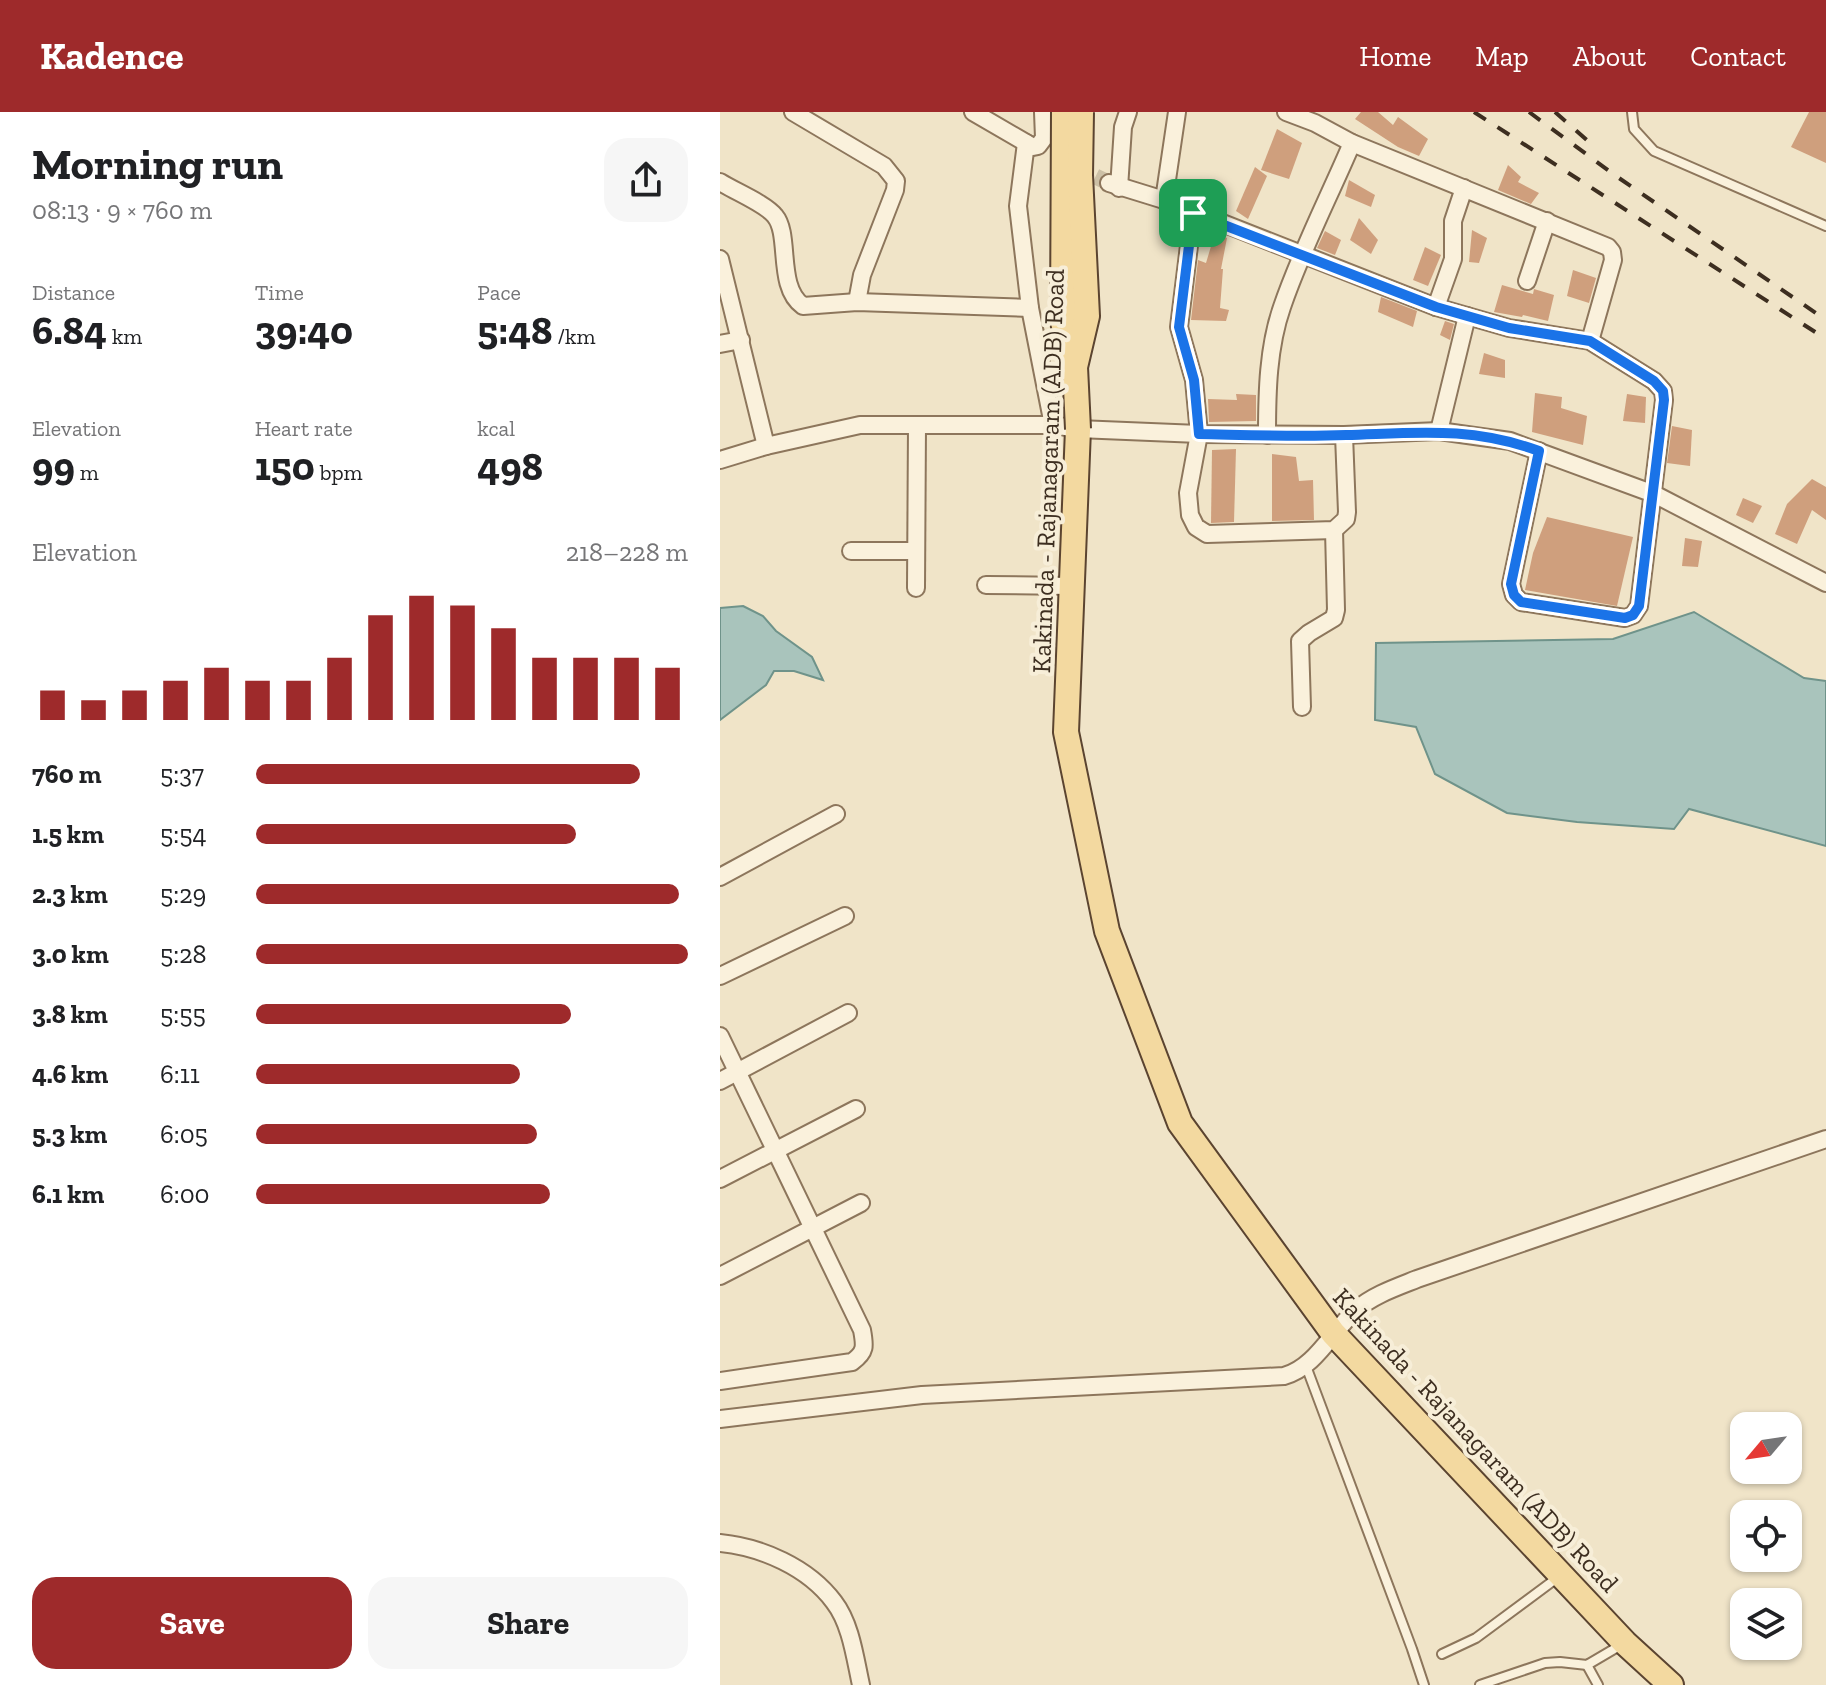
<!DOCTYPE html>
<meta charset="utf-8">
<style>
:root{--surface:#fff;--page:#f6f6f6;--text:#202124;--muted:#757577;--accent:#9e2a2b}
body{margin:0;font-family:"Zilla Slab",serif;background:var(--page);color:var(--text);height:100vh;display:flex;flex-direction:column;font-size:30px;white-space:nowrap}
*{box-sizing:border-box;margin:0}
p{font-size:26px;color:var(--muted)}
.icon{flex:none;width:44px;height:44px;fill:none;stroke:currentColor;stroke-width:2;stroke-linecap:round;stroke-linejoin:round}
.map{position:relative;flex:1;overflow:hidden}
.drawer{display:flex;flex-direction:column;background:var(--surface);width:720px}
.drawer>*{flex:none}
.needle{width:52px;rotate:241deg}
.controls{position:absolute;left:1010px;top:1300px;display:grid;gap:16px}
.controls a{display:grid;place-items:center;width:72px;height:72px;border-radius:16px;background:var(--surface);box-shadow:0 2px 6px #0004;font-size:40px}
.pin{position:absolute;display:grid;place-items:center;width:68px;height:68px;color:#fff;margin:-34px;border-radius:16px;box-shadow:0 4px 12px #0006}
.round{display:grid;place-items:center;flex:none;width:84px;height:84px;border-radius:24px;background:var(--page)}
.head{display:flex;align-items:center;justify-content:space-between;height:136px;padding:0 32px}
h1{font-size:44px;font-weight:800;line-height:60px}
.figures{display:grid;grid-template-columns:repeat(3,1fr);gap:12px;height:136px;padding:8px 32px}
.figures div{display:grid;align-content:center}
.figures b{font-size:40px;font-weight:800}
.figures small{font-size:22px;font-weight:400}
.figures p{font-size:22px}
.chart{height:224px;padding:16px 32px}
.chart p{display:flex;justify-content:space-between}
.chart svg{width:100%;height:144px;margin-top:8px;stroke:var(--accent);stroke-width:6}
.action{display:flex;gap:16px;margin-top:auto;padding:16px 32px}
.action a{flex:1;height:92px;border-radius:24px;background:var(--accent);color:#fff;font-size:32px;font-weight:800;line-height:92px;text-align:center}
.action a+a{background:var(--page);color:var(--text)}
ul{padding:0 32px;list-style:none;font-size:26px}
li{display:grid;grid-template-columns:128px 96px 1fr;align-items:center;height:60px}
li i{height:20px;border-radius:10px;background:var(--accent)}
header{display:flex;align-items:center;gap:48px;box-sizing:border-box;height:112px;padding:0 40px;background:var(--accent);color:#fff}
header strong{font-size:38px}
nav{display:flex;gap:44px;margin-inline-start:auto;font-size:28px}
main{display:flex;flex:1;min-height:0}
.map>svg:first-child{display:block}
.water{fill:#a9c4bc;stroke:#6f938a;stroke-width:2}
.building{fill:#cf9f7d}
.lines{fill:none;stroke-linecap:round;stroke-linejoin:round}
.minor-tunnel{stroke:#ccc0a6;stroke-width:16;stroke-dasharray:16 8;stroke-linecap:butt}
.service-casing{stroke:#8d765c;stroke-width:12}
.minor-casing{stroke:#8d765c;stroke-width:20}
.primary-casing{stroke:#5b4430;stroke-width:28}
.service{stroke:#faf1dc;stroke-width:8}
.minor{stroke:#faf1dc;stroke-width:16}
.primary{stroke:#f3d9a0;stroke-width:24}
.rail{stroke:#3d2e20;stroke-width:4;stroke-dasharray:14 14;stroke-linecap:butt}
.primary-bridge-casing{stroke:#5b4430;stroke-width:28;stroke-linecap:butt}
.primary-bridge{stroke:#f3d9a0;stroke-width:24}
.route-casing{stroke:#fff;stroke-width:16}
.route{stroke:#1a73e8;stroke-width:10}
.labels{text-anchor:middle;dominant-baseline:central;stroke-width:8;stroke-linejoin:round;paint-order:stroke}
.street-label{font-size:26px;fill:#3d2e20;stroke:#f7eed8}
</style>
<header>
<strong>Kadence</strong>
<nav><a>Home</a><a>Map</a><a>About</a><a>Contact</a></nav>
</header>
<main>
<section class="drawer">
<div class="head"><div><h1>Morning run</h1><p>08:13 · 9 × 760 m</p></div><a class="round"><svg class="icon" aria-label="share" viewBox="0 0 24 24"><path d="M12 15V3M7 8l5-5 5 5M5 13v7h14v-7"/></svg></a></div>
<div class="figures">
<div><p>Distance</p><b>6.84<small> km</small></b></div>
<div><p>Time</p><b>39:40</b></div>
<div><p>Pace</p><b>5:48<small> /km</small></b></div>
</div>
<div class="figures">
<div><p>Elevation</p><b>99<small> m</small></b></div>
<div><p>Heart rate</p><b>150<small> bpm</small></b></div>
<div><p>kcal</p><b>498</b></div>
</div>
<div class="chart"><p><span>Elevation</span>218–228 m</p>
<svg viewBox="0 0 160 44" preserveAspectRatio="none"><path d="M5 44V35M15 44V38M25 44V35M35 44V32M45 44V28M55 44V32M65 44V32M75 44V25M85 44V12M95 44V6M105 44V9M115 44V16M125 44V25M135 44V25M145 44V25M155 44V28"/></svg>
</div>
<ul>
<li><b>760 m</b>5:37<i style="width:89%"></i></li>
<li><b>1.5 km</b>5:54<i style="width:74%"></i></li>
<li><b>2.3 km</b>5:29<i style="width:98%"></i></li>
<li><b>3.0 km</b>5:28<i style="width:100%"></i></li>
<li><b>3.8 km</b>5:55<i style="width:73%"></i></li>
<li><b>4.6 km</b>6:11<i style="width:61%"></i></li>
<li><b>5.3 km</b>6:05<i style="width:65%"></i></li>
<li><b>6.1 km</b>6:00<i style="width:68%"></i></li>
</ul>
<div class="action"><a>Save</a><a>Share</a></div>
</section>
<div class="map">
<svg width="1106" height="1573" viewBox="0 0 1106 1573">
<rect width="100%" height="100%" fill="#f0e4c8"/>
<g class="water">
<polygon points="23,494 43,504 56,519 92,545 103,568 74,559 54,559 46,573 0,608 0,496"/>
<polygon points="974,500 1084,566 1106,569 1106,734 969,697 954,717 857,710 787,701 715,662 696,615 655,608 656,531 893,527"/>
</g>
<g class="building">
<polygon points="641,0 658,0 673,13 678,5 708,27 699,44 678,35 635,7"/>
<polygon points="1089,0 1106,0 1106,51 1071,35"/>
<polygon points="557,17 582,31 569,67 541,58"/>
<polygon points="788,53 801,65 798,70 819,81 811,92 778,78"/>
<polygon points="535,55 547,64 528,107 516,99"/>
<polygon points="629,68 655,83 651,95 625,84"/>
<polygon points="639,106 658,128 651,142 630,128"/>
<polygon points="752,118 767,126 759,151 749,150"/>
<polygon points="605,119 621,128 615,143 597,136"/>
<polygon points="495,121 507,126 501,157 503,157 500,196 509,198 506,209 471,208 478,148 486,151"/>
<polygon points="705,135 721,143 708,174 693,168"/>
<polygon points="853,158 876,166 869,191 847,184"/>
<polygon points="782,173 813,182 814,177 834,183 828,209 803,203 802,205 774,200"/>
<polygon points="661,185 697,199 693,215 658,200"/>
<polygon points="725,209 734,212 730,228 720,223"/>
<polygon points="764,241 785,248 785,266 759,262"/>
<polygon points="815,281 842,285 841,296 867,304 863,333 812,320"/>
<polygon points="516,282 536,283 536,309 489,310 488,287 517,288"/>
<polygon points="907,282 926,285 925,311 903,309"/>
<polygon points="952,314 972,318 970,354 947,351"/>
<polygon points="516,337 514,410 491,411 492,338"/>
<polygon points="552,342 576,345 579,369 593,368 594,408 552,409"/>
<polygon points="1092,367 1106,375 1106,408 1092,398 1077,432 1055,422 1067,392"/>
<polygon points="1023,386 1042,394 1033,411 1016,403"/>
<polygon points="827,405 913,425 897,494 805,478 813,441"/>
<polygon points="965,426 982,429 978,455 962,454"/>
</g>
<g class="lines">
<polyline class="minor-tunnel" points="354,54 389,71"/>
<g class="service-casing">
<g id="service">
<polyline points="912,0 914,17 934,39 1106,114"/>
<polyline points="586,1254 692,1537 704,1573"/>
<polyline points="722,1542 756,1526 837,1466"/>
<polyline points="867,1553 878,1573"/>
<polyline points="760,1573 825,1551 840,1550 867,1553 901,1533"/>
</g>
</g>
<g class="minor-casing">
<g id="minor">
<polyline points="73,0 164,54 176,69 175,78 142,163 137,190"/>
<polyline points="253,0 313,35 318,34 324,26 323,0"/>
<polyline points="566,0 595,11 632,31 888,135 892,140 893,148 870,229"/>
<polyline points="306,31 298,94 310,196 333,313"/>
<path d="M0,70C14,79 46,92 55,104C71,123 56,175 83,194L137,190L310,196"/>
<polyline points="389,71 444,88 716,195 789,216 870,229 934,269 943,279 944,288 919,494 913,503 905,506 801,490 794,483 791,472 819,339"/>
<polyline points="399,76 403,15 408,0"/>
<polyline points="444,88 457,0"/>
<polyline points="473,101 459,215 474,268 479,322 468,381 470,403 476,415 487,422 614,418 626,407 627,400 624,323"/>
<polyline points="0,147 46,334"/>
<polyline points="807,169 827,109"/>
<polyline points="716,195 733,147 733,109 744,76"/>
<polyline points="0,232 21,228"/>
<polyline points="719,319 747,204"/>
<path d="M547,323C547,280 548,235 562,195C581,139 609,85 632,31"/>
<polyline points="0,348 46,334 140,313 333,313 358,317 479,322 624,323 719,319 790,329 934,382 1106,471"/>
<polyline points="131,439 196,439"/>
<polyline points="266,473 352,474"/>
<polyline points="196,476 197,314"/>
<polyline points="582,595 580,529 589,521 614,506 616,498 614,418"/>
<polyline points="0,765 116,702"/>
<polyline points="0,864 125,804"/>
<path d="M0,924L142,1218C145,1234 146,1240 132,1250L0,1269"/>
<polyline points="0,969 128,901"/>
<polyline points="0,1067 136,997"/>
<polyline points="0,1164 141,1091"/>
<path d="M0,1307L202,1283L564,1264C595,1256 612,1219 636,1198C653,1183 677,1175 697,1167L1106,1027"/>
<path d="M0,1431C41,1435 88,1455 114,1490C131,1512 135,1546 141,1573"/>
</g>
</g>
<g class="primary-casing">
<polyline id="primary" points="358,317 346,620 387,819 460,1011 613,1221 905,1531 951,1573"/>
</g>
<use href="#service" class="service"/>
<use href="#minor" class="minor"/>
<use href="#primary" class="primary"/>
<g class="rail">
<polyline points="754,0 1106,227"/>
<polyline points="809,0 896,64 1106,208"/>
<polyline points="835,0 877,37"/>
</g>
<g class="primary-bridge-casing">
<g id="primary-bridge">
<polyline points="344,0 343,210 354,253"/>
<polyline points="358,317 355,255 367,204 360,63 361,0"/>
</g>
</g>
<use href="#primary-bridge" class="primary-bridge"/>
</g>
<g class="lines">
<g class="route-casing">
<path id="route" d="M473,101L716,195L789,216L870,229L934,269L943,279L944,288L919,494L913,503L905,506L801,490L794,483L791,472L819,339C750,314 696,321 626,323C577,325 528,323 479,322L474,268L459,215Z"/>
</g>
<use href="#route" class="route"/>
</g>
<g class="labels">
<g class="street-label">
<text transform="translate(328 359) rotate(-88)">Kakinada - Rajanagaram (ADB) Road</text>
<text transform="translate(756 1328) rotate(47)">Kakinada - Rajanagaram (ADB) Road</text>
</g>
</g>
</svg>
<div class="controls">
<a><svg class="needle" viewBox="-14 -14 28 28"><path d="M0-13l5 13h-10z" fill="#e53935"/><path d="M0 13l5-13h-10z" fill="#757577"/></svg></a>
<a><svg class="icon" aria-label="locate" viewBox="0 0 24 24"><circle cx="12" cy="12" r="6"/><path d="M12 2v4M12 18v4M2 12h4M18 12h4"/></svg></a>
<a><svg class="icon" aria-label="layers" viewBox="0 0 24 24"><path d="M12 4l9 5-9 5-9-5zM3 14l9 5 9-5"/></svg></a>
</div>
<div class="pin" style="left:473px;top:101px;background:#1e9e55"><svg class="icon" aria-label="arrive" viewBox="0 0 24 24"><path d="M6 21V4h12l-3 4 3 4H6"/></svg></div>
</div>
</main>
